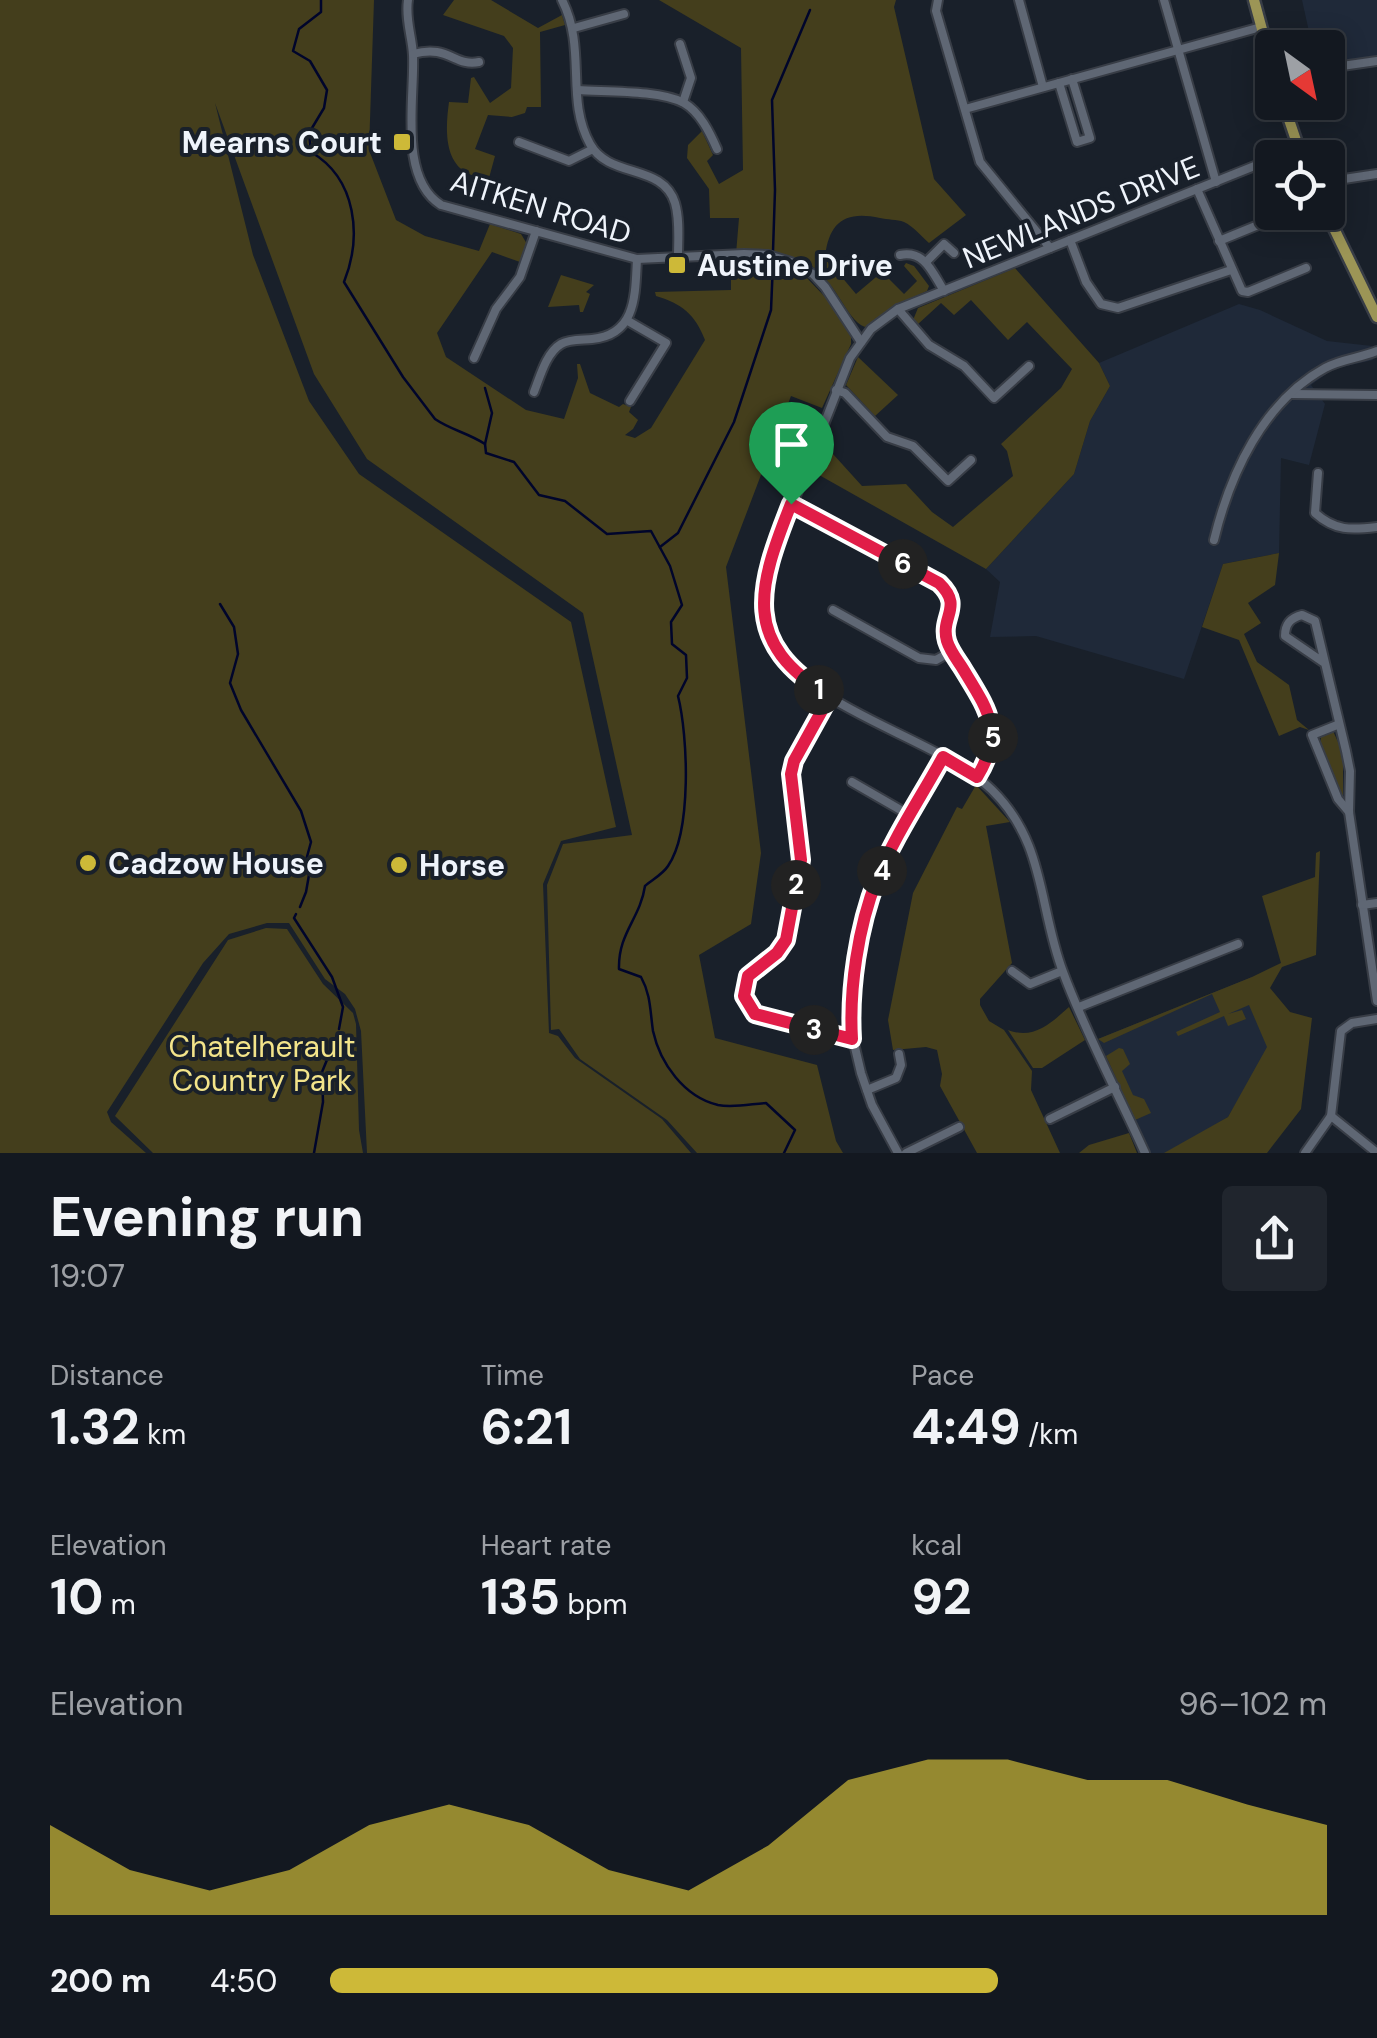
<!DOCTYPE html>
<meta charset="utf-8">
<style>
:root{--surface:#131820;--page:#20252d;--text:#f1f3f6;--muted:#9da0a5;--line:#32373e;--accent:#cdb938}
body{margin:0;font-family:"DM Sans",sans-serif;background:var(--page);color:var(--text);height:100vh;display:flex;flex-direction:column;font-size:38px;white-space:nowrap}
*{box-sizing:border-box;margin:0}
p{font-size:32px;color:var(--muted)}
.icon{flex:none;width:55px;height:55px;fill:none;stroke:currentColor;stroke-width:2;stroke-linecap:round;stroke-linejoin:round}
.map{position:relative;height:1153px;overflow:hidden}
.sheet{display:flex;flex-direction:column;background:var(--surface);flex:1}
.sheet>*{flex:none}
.needle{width:65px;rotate:147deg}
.fabs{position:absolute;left:1255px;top:30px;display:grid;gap:20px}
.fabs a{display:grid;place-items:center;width:90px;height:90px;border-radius:10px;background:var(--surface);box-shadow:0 5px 25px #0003,0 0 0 2px var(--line);font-size:50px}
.pin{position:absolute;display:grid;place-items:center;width:85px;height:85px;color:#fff;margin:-102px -42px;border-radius:50% 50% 50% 0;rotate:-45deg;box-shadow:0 0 10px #0007}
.pin .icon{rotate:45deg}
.km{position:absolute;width:50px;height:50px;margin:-25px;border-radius:50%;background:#222;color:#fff;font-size:28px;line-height:50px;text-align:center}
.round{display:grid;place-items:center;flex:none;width:105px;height:105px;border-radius:10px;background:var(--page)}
.overview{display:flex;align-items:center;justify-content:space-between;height:170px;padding:0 50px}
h1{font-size:55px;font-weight:700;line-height:75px}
.stats{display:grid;grid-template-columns:repeat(3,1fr);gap:15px;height:170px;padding:10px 50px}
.stats div{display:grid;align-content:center}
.stats b{font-size:50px;font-weight:700}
.stats small{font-size:28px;font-weight:400}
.stats p{font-size:28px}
.chart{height:280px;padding:20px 50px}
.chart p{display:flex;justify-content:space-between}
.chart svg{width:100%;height:180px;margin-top:10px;fill:var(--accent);opacity:.7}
ul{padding:0 50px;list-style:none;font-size:32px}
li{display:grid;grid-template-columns:160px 120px 1fr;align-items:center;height:75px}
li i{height:25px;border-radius:12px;background:var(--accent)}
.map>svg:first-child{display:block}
.built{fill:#1f2939}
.green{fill:#443e1c}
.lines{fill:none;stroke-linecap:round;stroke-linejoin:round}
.stream{stroke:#00052b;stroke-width:2.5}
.minor-casing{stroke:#383d46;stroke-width:12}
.major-casing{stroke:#383d46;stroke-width:15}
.minor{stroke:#5f6774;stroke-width:8}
.major{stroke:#9c9556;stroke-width:10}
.route-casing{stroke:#fff;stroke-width:20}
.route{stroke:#e11d48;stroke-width:12}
.poi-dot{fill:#cdb938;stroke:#19202a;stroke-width:4}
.labels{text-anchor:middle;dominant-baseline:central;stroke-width:8;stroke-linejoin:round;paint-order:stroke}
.poi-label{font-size:30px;font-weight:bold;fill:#eff4fb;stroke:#19202a;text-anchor:start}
.street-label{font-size:30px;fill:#eff4fb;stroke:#19202a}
.park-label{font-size:30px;fill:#f3e48a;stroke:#19202a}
</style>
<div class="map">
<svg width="1377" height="1153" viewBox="0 0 1377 1153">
<rect width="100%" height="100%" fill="#19202a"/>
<g class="built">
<polygon points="1302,0 1377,0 1377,56 1346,60 1342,39 1312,45"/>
<polygon points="1239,304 1260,310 1327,341 1372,346 1373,360 1333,369 1311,385 1325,404 1309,465 1281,458 1279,553 1223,564 1184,679 1036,636 990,637 1000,582 986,569 1074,474 1090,421 1110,386 1099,363"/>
<polygon points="1252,977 1275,1038 1228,1117 1197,1136 1205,1153 1150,1153 1098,1039"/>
</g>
<g class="green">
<path d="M0,0H374L369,150L396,220L425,236L479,251L490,224L521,234L527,244L520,262L492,252L437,333L446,357L526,410L564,419L578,378L577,364H580L590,393L619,407L623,404L631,407L629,412L638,420L633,429L625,435L635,438L651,428L705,340C695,314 682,304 656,296L655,292L731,290V255L736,254L739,218H710L709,189L687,158L688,145L702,131L713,155L707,161L719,184L743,170L741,48L659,0H896L894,7L934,179L966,215L929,243C922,237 913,226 904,222C897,219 887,220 880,218C844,210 829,223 825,257L856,294L882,272L904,294L917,281L904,266L906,263L914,266L929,286L927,291L894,306L865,327C845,320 835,275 804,262V275L828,300L851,337V344L822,408L791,396L726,567L761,853L751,924L699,955L715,1038L817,1065L836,1141L843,1153H697L667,1120L580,1059L559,1029L551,1030L547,885L563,844L632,835L583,613L367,459L314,374L215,103L253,255L309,401L359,474L571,622L616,827L561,841L543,884L549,1033L558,1036L575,1058L662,1119L691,1153H367L361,1031L355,1009L345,994L325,979L289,923H267L229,934L203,963L107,1112L111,1122L146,1153H0Z"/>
<path d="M454,0H491L538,28L562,15L565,25L540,32L541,107H527L525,113L512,117L488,115L475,149L495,156L489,178C482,177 471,176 465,172C443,158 446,124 449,102L468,103L471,78L474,77L490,103L511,88L513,48L504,36L443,15Z"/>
<polygon points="1015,268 1099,363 1110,386 1090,421 1074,474 986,569 812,471 823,443 862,486 906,484 932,512 953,527 1013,476 1007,451 1001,444 1061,388 1072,369 1027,322 1008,340 971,300 954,315 941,303 917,325 913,320 918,308"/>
<polygon points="561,275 594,285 586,292 590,294 583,312 580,312 579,305 548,307"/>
<polygon points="858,357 898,395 875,416 846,385"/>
<polygon points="1279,553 1275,585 1248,603 1261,623 1244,634 1257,662 1289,685 1297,720 1309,730 1300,727 1279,736 1239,640 1202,627 1223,564"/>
<polygon points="1333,731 1343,753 1343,797 1320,746 1321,737"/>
<polygon points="976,785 1010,822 986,826 1012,963 980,999 980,1005 989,1021 1004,1030 1032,1071 1031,1090 1060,1153 977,1153 940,1086 942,1074 937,1050 926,1047 893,1050 888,1020 913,893 957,807 962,809"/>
<polygon points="1320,851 1316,955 1282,967 1270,988 1290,1012 1312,1018 1301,1109 1267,1153 1164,1153 1228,1117 1267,1047 1249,1005 1228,1014 1242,1010 1246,1019 1228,1026 1224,1016 1178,1036 1176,1032 1220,1012 1212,994 1104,1043 1098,1039 1252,977 1281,963 1262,896 1315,877 1316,853"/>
<polygon points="266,928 287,929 323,984 353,1013 356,1024 359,1130 363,1153 153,1153 115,1116 228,940"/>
<path d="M1069,1007L1085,1040L1042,1068H1033L1008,1030C1034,1040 1051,1023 1069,1007Z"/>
<polygon points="1119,1048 1123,1049 1130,1064 1122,1071 1133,1095 1144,1099 1151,1113 1135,1120 1106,1056"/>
<polygon points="1129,1133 1137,1153 1079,1153 1089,1145"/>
</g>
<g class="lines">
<g class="stream">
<path d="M321,0V12L299,29L293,51L310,61L327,90L324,108L309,133L311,152C357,179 362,237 344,282L403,377L435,419C451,430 468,433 485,444L486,453L514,462L539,495L565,501L607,534L651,531L670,566L682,605L671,622L672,644L686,655L687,678L678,696C688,736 692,831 668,866C663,874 652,880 645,886C640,919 618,933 619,969L641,977C651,995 650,1011 653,1031C660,1063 684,1097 718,1105C733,1108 751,1104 766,1103L795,1130L784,1153"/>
<polyline points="773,251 775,190 772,100 810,10"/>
<polyline points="485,444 492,413 485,388"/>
<polyline points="660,547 678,533 734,422 771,310 773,263"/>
<polyline points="220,604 234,627 238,654 230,683 241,710 301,811 311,842 305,864 309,875 306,892 300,907"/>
<polyline points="296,914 294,918 332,977 343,1007 339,1029"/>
<polyline points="314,1153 323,1102 322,1072 338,1033"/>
</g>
<g class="minor-casing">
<g id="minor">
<path d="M408,0C405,19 412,36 413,55C415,98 398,178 441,205L637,259L744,254L768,255L791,262L813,274L825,287L861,342"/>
<path d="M562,0C587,49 565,99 590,144C609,179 663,163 675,203C680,220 678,240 678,257"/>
<polyline points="938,0 936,11 980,162 1050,248"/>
<polyline points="1019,0 1043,87"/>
<polyline points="1164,0 1216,182"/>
<polyline points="574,28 624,14"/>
<polyline points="680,44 691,78 683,102"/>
<path d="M413,54C449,44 454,67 479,62"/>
<polyline points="1328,68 1377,61"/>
<polyline points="1059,83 1077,142 1090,138 1072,79"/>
<path d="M578,90C606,92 660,90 684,103C700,112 710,133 717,149"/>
<polyline points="965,109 1261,27"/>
<polyline points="519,142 569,161 593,149"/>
<polyline points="1277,158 1299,149"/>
<polyline points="1328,187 1344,179 1377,174"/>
<polyline points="1197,189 1242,291 1248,292 1306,268"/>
<polyline points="1070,240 1086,282 1101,304 1118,308 1231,270"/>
<polyline points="1219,241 1285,214"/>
<path d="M900,255C925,250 932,272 944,291"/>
<polyline points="926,262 944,244 954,253"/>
<polyline points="898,309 929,345 964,366 994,398 1029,366"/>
<polyline points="628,321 666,343 630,401"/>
<polyline points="474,358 496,309 520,277 536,231"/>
<polyline points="836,390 845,393 887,437 913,446 948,481 971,460"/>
<path d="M534,392C540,377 546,353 561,344C569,339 582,340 592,339C637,335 635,294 637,259"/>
<polyline points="1292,394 1377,395"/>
<path d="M1318,473L1315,513C1335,531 1351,530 1377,527"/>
<path d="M791,504L939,583C964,607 940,616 947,641C950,651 958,661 963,669C988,710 1005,731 977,777"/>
<path d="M1214,540C1230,474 1263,402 1325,368C1341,359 1360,358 1377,351"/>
<polyline points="833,610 919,658 936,660 952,651"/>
<path d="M1323,662L1285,636C1285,624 1290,618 1302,615L1315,621L1346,751L1350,771L1349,812L1377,1001"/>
<path d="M830,696L794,761L791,774C791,803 801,831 801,859C801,880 792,923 785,942C774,968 718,977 755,1014L853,1039"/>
<polyline points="1337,725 1312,735 1338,799 1349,812"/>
<polyline points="852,782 911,816"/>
<polyline points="1362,905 1377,903"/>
<polyline points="1012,971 1030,984 1062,971"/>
<polyline points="1079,1007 1238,944"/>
<polyline points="867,1090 896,1078 901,1065 899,1054"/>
<polyline points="1331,1116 1377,1153"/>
<polyline points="1050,1119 1115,1087"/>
<polyline points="898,1153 872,1105 861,1073 853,1039 853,994 864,927 877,880 943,757"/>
<polyline points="906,1153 959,1127"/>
<path d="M1145,1153C1118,1093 1086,1034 1063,972C1038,906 1046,843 992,790C937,736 796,708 770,635C763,616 764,595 765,575L850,358L871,329L898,309L1272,159"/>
<polyline points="1305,1153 1331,1116 1341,1031 1352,1023 1377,1019"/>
</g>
</g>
<g class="major-casing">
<g id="major">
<polyline points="1254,0 1272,66"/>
<polyline points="1283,102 1302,158"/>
<polyline points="1326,212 1377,317"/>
</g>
</g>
<use href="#minor" class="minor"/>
<use href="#major" class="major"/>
</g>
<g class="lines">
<g class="route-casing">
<path id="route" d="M791,504L939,583C964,607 940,616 947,641C950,651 958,661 963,669C988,710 1005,732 977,777L943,757C921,797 894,837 877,879C858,927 849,989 852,1039L755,1014L744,996L748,976L777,953L786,940L801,860L791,774L794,761L830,696C740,643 758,587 791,504Z"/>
</g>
<use href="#route" class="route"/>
</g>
<g class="poi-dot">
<rect x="392" y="132" width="20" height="20" rx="5"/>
<rect x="667" y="255" width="20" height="20" rx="5"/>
<circle cx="88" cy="863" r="10"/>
<circle cx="399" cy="865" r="10"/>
</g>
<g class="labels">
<g class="poi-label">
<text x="382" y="142" text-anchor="end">Mearns Court</text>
<text x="697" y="265">Austine Drive</text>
<text x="108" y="863">Cadzow House</text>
<text x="419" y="865">Horse</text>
</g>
<g class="street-label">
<text transform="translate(541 207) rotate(17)">AITKEN ROAD</text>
<text transform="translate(1081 212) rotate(-22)">NEWLANDS DRIVE</text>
</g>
<g class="park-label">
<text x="262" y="1046">Chatelherault<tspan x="262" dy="34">Country Park</tspan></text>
</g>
</g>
</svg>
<div class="fabs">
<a><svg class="needle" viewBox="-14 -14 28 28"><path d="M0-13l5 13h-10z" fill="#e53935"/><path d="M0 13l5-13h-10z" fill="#9da0a5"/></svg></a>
<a><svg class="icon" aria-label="locate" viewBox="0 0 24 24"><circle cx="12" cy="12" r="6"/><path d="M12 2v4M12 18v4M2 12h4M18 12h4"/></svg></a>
</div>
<div class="pin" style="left:791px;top:504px;background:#1e9e55"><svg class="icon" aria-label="arrive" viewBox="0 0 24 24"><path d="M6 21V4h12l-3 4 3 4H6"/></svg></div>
<b class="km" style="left:819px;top:690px">1</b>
<b class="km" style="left:796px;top:885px">2</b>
<b class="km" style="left:814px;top:1030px">3</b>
<b class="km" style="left:882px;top:871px">4</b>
<b class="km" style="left:993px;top:738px">5</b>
<b class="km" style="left:903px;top:564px">6</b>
</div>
<section class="sheet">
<div class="overview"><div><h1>Evening run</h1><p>19:07</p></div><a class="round"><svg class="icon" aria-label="share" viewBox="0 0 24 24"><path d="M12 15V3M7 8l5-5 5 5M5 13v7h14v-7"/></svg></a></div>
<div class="stats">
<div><p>Distance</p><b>1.32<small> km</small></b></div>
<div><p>Time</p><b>6:21</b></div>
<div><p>Pace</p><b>4:49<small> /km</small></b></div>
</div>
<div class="stats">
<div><p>Elevation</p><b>10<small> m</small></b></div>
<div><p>Heart rate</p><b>135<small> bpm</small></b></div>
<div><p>kcal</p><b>92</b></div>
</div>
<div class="chart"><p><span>Elevation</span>96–102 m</p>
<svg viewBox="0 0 160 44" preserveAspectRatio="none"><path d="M0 44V22L10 33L20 38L30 33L40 22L50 17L60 22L70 33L80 38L90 27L100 11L110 6L120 6L130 11L140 11L150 17L160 22V44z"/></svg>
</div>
<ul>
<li><b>200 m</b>4:50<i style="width:67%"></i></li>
</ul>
</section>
